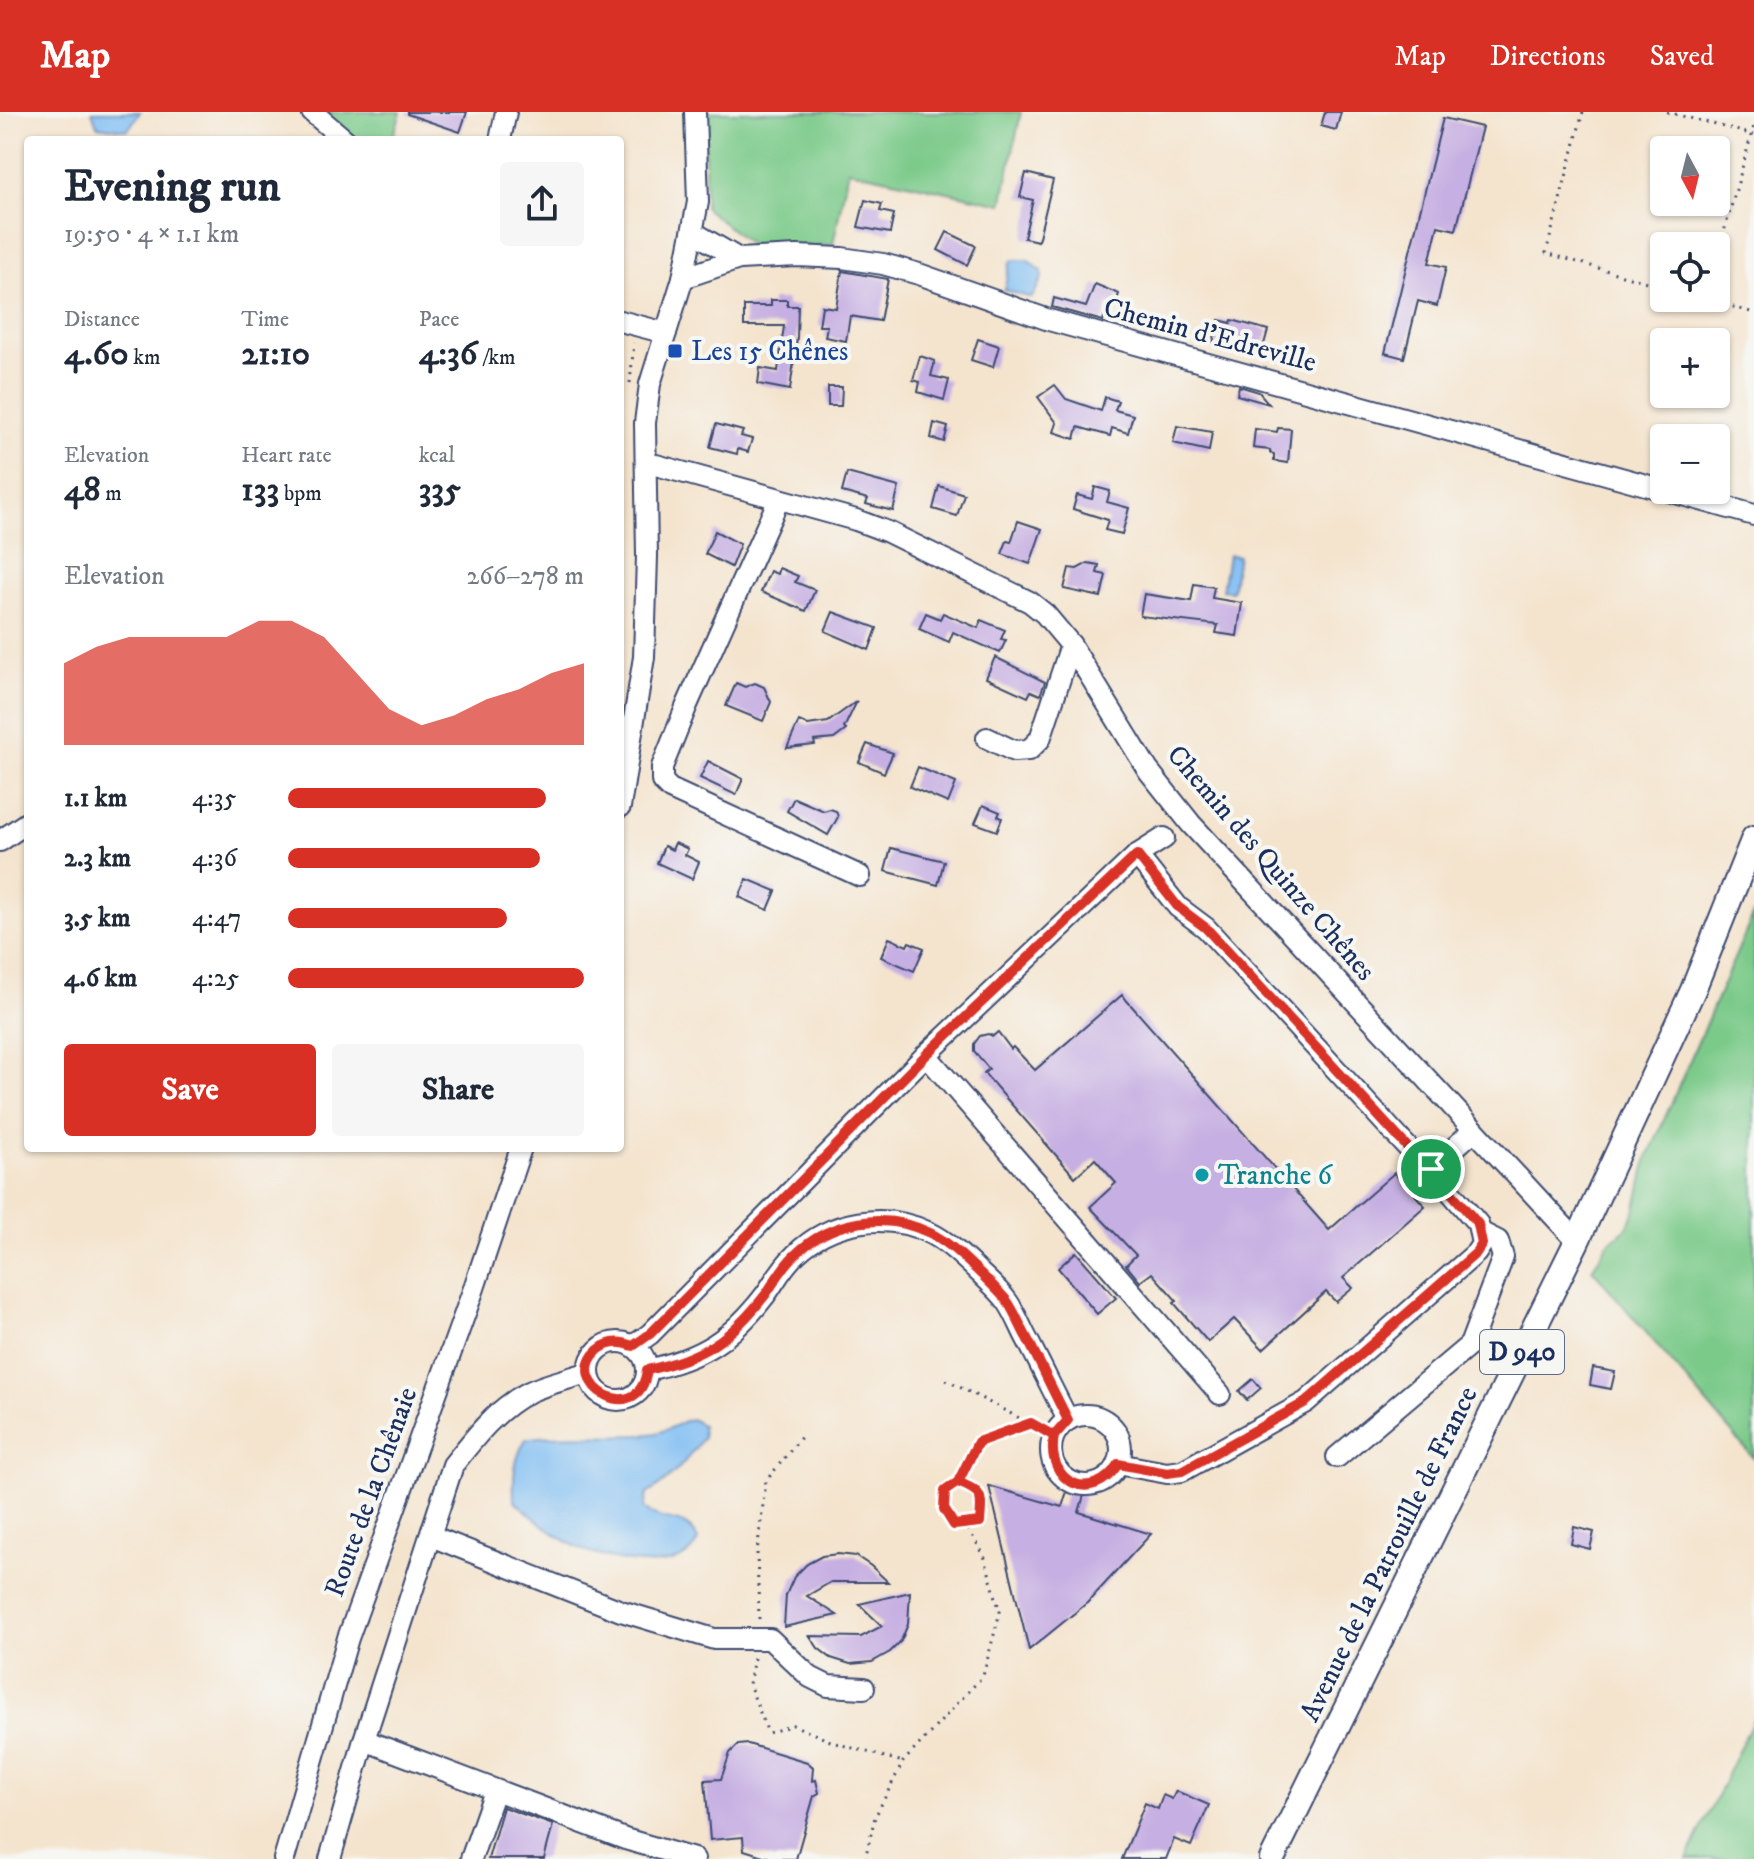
<!DOCTYPE html>
<meta charset="utf-8">
<style>
:root{--surface:#fff;--page:#f6f6f7;--text:#1f2937;--muted:#747a83;--accent:#d93025}
body{margin:0;font-family:"IM FELL DW Pica",serif;background:var(--page);color:var(--text);height:100vh;display:flex;flex-direction:column;font-size:30px;white-space:nowrap}
*{box-sizing:border-box;margin:0}
p{font-size:26px;color:var(--muted)}
.icon{flex:none;width:44px;height:44px;fill:none;stroke:currentColor;stroke-width:2;stroke-linecap:round;stroke-linejoin:round}
.map{position:relative;flex:1;overflow:hidden}
.side{position:absolute;left:24px;top:24px;width:600px;height:1016px;display:flex;flex-direction:column;background:var(--surface);border-radius:8px;box-shadow:0 2px 6px #0004}
.side>*{flex:none}
.needle{width:52px;rotate:173deg}
.controls{position:absolute;left:1650px;top:24px;display:grid;gap:16px}
.controls a{display:grid;place-items:center;width:80px;height:80px;border-radius:8px;background:var(--surface);box-shadow:0 2px 6px #0004;font-size:40px}
.pin{position:absolute;display:grid;place-items:center;width:68px;height:68px;color:#fff;margin:-34px;border:4px solid #fff;border-radius:50%;box-shadow:0 2px 8px #0007}
.round{display:grid;place-items:center;flex:none;width:84px;height:84px;border-radius:8px;background:var(--page)}
.overview{display:flex;align-items:center;justify-content:space-between;height:136px;padding:0 40px}
h1{font-size:44px;font-weight:800;line-height:60px}
.metrics{display:grid;grid-template-columns:repeat(3,1fr);gap:12px;height:136px;padding:8px 40px}
.metrics div{display:grid;align-content:center}
.metrics b{font-size:34px;font-weight:800}
.metrics small{font-size:22px;font-weight:400}
.metrics p{font-size:22px}
.chart{height:224px;padding:16px 40px}
.chart p{display:flex;justify-content:space-between}
.chart svg{width:100%;height:144px;margin-top:8px;fill:var(--accent);opacity:.7}
.primary-button{display:flex;gap:16px;margin-top:auto;padding:16px 40px}
.primary-button a{flex:1;height:92px;border-radius:8px;background:var(--accent);color:#fff;font-size:32px;font-weight:800;line-height:92px;text-align:center}
.primary-button a+a{background:var(--page);color:var(--text)}
ul{padding:0 40px;list-style:none;font-size:26px}
li{display:grid;grid-template-columns:128px 96px 1fr;align-items:center;height:60px}
li i{height:20px;border-radius:10px;background:var(--accent)}
header{display:flex;align-items:center;gap:48px;box-sizing:border-box;height:112px;padding:0 40px;background:var(--accent);color:#fff}
header strong{font-size:38px}
nav{display:flex;gap:44px;margin-inline-start:auto;font-size:28px}
.map>svg:first-child{display:block}
.green{fill:#7bca8a;stroke:#4b7c74;stroke-width:2}
.water{fill:#7fbdf3;stroke:#4d76a8;stroke-width:2}
.building{fill:#c6afe2}
.lines{fill:none;stroke-linecap:round;stroke-linejoin:round}
.minor-casing{stroke:#3c4a6f;stroke-width:24}
.major-casing{stroke:#3c4a6f;stroke-width:28}
.path{stroke:#3c4a6f;stroke-width:3;stroke-dasharray:2 6;stroke-linecap:butt}
.minor{stroke:#fff;stroke-width:20}
.major{stroke:#fff;stroke-width:24}
.route-casing{stroke:#fff;stroke-width:16}
.route{stroke:#d93025;stroke-width:10}
.transit-dot{fill:#1a4fb4;stroke:#f6f6f2;stroke-width:3}
.culture-dot{fill:#0f9aa8;stroke:#f6f6f2;stroke-width:3}
.labels{text-anchor:middle;dominant-baseline:central;stroke-width:8;stroke-linejoin:round;paint-order:stroke}
.shield{fill:#f6f6f2;stroke:#5d6b8a;stroke-width:2}
.shield-label{font-size:26px;font-weight:bold;fill:#1b2f5e}
.street-label{font-size:28px;fill:#1b2f5e;stroke:#f6f6f2}
.transit-label{font-size:28px;fill:#164399;stroke:#f6f6f2;text-anchor:start}
.culture-label{font-size:28px;fill:#0d838f;stroke:#f6f6f2;text-anchor:start}
</style>
<header>
<strong>Map</strong>
<nav><a>Map</a><a>Directions</a><a>Saved</a></nav>
</header>
<div class="map">
<svg width="1754" height="1747" viewBox="0 0 1754 1747">
<rect width="100%" height="100%" fill="#f6f6f2"/>
<filter id="ink" filterUnits="userSpaceOnUse"><feTurbulence type="fractalNoise" baseFrequency=".0125" numOctaves="2"/><feDisplacementMap in="SourceGraphic" scale="16" xChannelSelector="R" yChannelSelector="G"/><feConvolveMatrix kernelMatrix="1 2 1 2 8 2 1 2 1" color-interpolation-filters="sRGB"/></filter>
<filter id="wash" filterUnits="userSpaceOnUse"><feTurbulence type="fractalNoise" baseFrequency=".006" numOctaves="4" result="noise"/><feDisplacementMap in="SourceGraphic" scale="32" xChannelSelector="R" yChannelSelector="G"/><feGaussianBlur stdDeviation="1.8" result="paint"/><feColorMatrix in="noise" values="0 0 0 0 0 0 0 0 0 0 0 0 0 0 0 0 0 1.4 0 .05"/><feComposite in="paint" operator="in"/></filter>
<g filter="url(#wash)">
<rect width="100%" height="100%" fill="#f4e4ce"/>
<g class="green">
<polygon points="325,0 401,0 392,28 354,28"/>
<polygon points="705,0 1021,0 1002,92 848,58 833,132 757,138 705,96"/>
<polygon points="1754,801 1754,1347 1592,1157 1609,1130 1628,1115 1635,1099 1647,1047"/>
<polygon points="1754,1606 1754,1747 1687,1747"/>
</g>
<g class="water">
<polygon points="92,0 140,0 128,18 97,14"/>
<polygon points="1013,148 1027,148 1042,159 1042,166 1032,186 1004,178 1010,151"/>
<polygon points="1228,443 1238,444 1232,479 1222,478"/>
<path d="M691,1307L702,1313L703,1326C686,1349 672,1367 647,1382L644,1396C660,1414 686,1400 698,1428C685,1468 601,1448 573,1433C551,1421 533,1405 514,1388C513,1364 514,1347 526,1327C567,1319 609,1327 651,1322C666,1320 677,1311 691,1307Z"/>
</g>
<g id="blocks">
<g class="building">
<polygon points="407,0 467,0 460,20 407,2"/>
<polygon points="1325,0 1341,0 1336,18 1321,14"/>
<polygon points="1443,6 1482,15 1456,118 1438,114 1429,151 1446,155 1437,194 1418,189 1404,246 1385,241"/>
<polygon points="1026,61 1053,68 1038,129 1024,126 1033,88 1020,85"/>
<polygon points="865,88 882,92 880,99 894,102 890,121 858,115"/>
<polygon points="947,120 976,134 967,153 938,138"/>
<polygon points="842,159 888,167 880,209 850,204 846,229 825,225 827,214 819,214 822,194 836,196"/>
<polygon points="1095,172 1119,182 1115,194 1108,192 1103,209 1052,195 1054,186 1086,195"/>
<polygon points="771,188 787,188 787,194 798,194 797,226 790,278 758,272 760,256 778,259 784,214 744,214 744,194 771,194"/>
<polygon points="1219,208 1231,211 1232,208 1268,218 1261,243 1213,230"/>
<polygon points="978,227 999,234 993,255 971,248"/>
<polygon points="920,244 935,249 931,264 949,268 944,288 918,280 920,270 913,268"/>
<polygon points="1055,273 1066,287 1101,299 1105,285 1118,289 1115,298 1133,303 1128,321 1112,316 1110,324 1078,315 1075,327 1054,320 1057,311 1038,285"/>
<polygon points="1239,274 1259,280 1269,292 1237,283"/>
<polygon points="828,275 842,275 841,294 828,294"/>
<polygon points="934,311 948,315 944,330 931,326"/>
<polygon points="716,312 743,319 741,324 752,327 748,340 738,337 737,342 710,335"/>
<polygon points="1177,314 1212,320 1209,339 1173,331"/>
<polygon points="1278,316 1291,317 1288,351 1274,349 1274,342 1270,341 1270,338 1253,336 1255,317 1277,320"/>
<polygon points="847,361 899,375 893,399 866,392 868,387 842,380"/>
<polygon points="939,374 964,382 957,404 933,397"/>
<polygon points="1095,375 1110,379 1107,390 1129,396 1122,422 1105,418 1108,408 1073,397 1077,383 1092,387"/>
<polygon points="1018,409 1042,417 1030,452 1002,442 1007,429 1011,430"/>
<polygon points="715,419 740,432 731,455 705,442"/>
<polygon points="1088,451 1099,453 1097,461 1106,463 1101,485 1064,477 1069,456 1077,457"/>
<polygon points="779,456 798,464 795,470 815,478 806,499 761,480 770,459 777,462"/>
<polygon points="1194,472 1214,475 1212,486 1242,491 1237,524 1216,521 1218,513 1140,504 1144,482 1191,489"/>
<polygon points="833,500 877,516 869,538 825,519"/>
<polygon points="926,501 940,507 943,501 978,516 981,508 1005,518 1001,527 1006,528 1000,541 953,520 949,530 919,517"/>
<polygon points="995,545 1045,570 1040,583 1031,579 1028,585 986,566"/>
<polygon points="736,571 745,575 755,571 764,575 771,590 763,609 726,594"/>
<polygon points="857,589 844,616 846,618 834,627 814,629 815,633 787,636 799,609 808,613 828,610"/>
<polygon points="867,632 893,641 884,661 859,650"/>
<polygon points="708,649 743,667 736,683 700,666"/>
<polygon points="918,655 956,671 948,691 910,675"/>
<polygon points="794,686 824,699 830,697 836,699 838,705 828,723 787,699"/>
<polygon points="983,693 1000,700 998,704 1002,706 997,719 975,711"/>
<polygon points="675,731 688,737 685,743 699,750 692,767 657,751 664,734 672,738"/>
<polygon points="891,736 944,749 938,773 885,759"/>
<polygon points="747,767 776,779 768,798 739,785"/>
<polygon points="889,826 907,834 909,830 924,836 914,859 881,845"/>
<polygon points="1122,883 1329,1118 1394,1061 1399,1066 1410,1056 1426,1073 1415,1083 1425,1094 1343,1166 1353,1176 1336,1190 1326,1180 1263,1237 1234,1207 1208,1230 1174,1191 1177,1189 1152,1161 1140,1170 1126,1153 1136,1143 1090,1095 1116,1071 1095,1047 1075,1065 984,961 989,957 974,939 974,932 980,924 988,922 993,924 998,920 1011,937 1013,935 1035,958"/>
<polygon points="1076,1140 1116,1186 1097,1202 1058,1156"/>
<polygon points="1593,1256 1615,1260 1611,1277 1590,1273"/>
<polygon points="1253,1267 1261,1276 1247,1288 1239,1279"/>
<polygon points="989,1374 1062,1395 1068,1376 1085,1380 1079,1400 1151,1422 1087,1491 1029,1538"/>
<polygon points="1574,1415 1594,1420 1590,1437 1571,1432"/>
<polygon points="838,1442 856,1444 871,1454 888,1470 831,1470 807,1484 837,1503 784,1515 786,1483 794,1465 807,1452 822,1444"/>
<polygon points="910,1480 908,1512 901,1529 890,1540 872,1550 850,1552 831,1546 818,1536 810,1524 861,1525 882,1514 859,1492"/>
<polygon points="748,1632 807,1650 813,1655 812,1669 816,1668 819,1681 814,1684 796,1747 773,1747 744,1738 743,1725 710,1728 705,1668 721,1667 730,1641 738,1633"/>
<polygon points="1176,1679 1209,1693 1191,1734 1174,1727 1166,1747 1122,1747 1145,1691 1158,1697 1163,1683 1172,1687"/>
<polygon points="503,1695 553,1713 544,1747 488,1747"/>
</g>
</g>
</g>
<g filter="url(#ink)">
<use href="#blocks" fill-opacity="0" stroke="#3c4a6f" stroke-width="2"/>
<g class="lines">
<g class="minor-casing">
<g id="minor">
<polyline points="312,0 345,28"/>
<polyline points="500,28 506,0"/>
<polyline points="693,120 739,147"/>
<polyline points="683,166 739,147 797,144 842,146 883,152 919,162 1049,208 1664,378"/>
<polyline points="620,209 666,221"/>
<polyline points="646,354 656,353 856,408 888,420 1030,490 1045,502 1071,533 1148,658 1191,712 1577,1129"/>
<polyline points="1665,378 1754,403"/>
<polyline points="779,387 687,593 662,655 662,669 670,677 860,764"/>
<polyline points="987,626 1014,639 1029,638 1040,627 1071,533"/>
<polyline points="620,695 644,545 647,444 645,311 650,272 683,166 698,90 695,0"/>
<polyline points="0,729 28,710"/>
<polyline points="926,943 1220,1282"/>
<polyline points="1431,1057 1474,1018"/>
<circle cx="618" cy="1259" r="29"/>
<polyline points="633,1234 650,1222 926,943 1137,743 1164,726"/>
<path d="M647,1258C702,1246 732,1227 766,1182C775,1169 783,1154 795,1143C830,1108 885,1099 930,1121C947,1129 963,1145 977,1158C987,1168 999,1178 1007,1189C1015,1200 1020,1214 1027,1227C1041,1254 1054,1281 1068,1308"/>
<circle cx="1086" cy="1338" r="35"/>
<polyline points="1337,1345 1470,1233 1503,1145 1498,1129 1480,1120"/>
<polyline points="1118,1352 1167,1361 1182,1359 1306,1290 1476,1141 1482,1132 1478,1112 1431,1057 1410,1038 1206,816 1178,795 1137,743"/>
<polyline points="431,1424 621,1499 714,1527 770,1527 810,1565 828,1574 864,1576"/>
<polyline points="364,1628 625,1727 694,1747"/>
<polyline points="284,1747 348,1526 473,1179 521,1036"/>
<path d="M330,1747L364,1628L453,1353C475,1325 496,1297 529,1280C548,1271 570,1267 589,1260"/>
<polyline points="471,1747 495,1679"/>
</g>
</g>
<g class="major-casing">
<polyline id="major" points="1272,1747 1577,1129 1693,878 1754,726"/>
</g>
<g class="path">
<polyline points="1583,0 1546,141 1664,175"/>
<polyline points="1667,0 1754,23"/>
<polyline points="1716,148 1754,14"/>
<polyline points="1702,186 1754,201"/>
<polyline points="630,271 634,231"/>
<polyline points="946,1268 1054,1324"/>
<path d="M958,1370C984,1381 982,1383 980,1410L954,1413L944,1397L945,1379L958,1370L978,1330L1031,1311"/>
<polyline points="759,1507 757,1440 766,1369 802,1324"/>
<polyline points="754,1546 749,1572 768,1621 793,1613 835,1631 903,1650"/>
<polyline points="865,1747 875,1705 903,1650 983,1564 1000,1500 984,1443 965,1412"/>
</g>
<use href="#minor" class="minor"/>
<use href="#major" class="major"/>
</g>
</g>
<g class="lines" filter="url(#ink)">
<g class="route-casing">
<path id="route" d="M1431,1057L1410,1038L1206,816L1178,795L1137,743L926,943L650,1222L633,1234C621,1229 609,1229 598,1238C561,1272 639,1318 647,1258C703,1246 731,1227 766,1182C775,1169 783,1154 795,1143C830,1108 885,1099 930,1121C947,1129 963,1145 977,1158C987,1168 998,1178 1007,1189C1015,1200 1020,1214 1027,1226C1041,1253 1054,1281 1068,1308L1054,1324L1031,1311L978,1330L958,1370L945,1379L944,1397L954,1413L980,1410C982,1383 984,1381 958,1370L978,1330L1031,1311L1054,1324C1045,1371 1093,1393 1118,1352L1167,1361L1182,1359L1306,1290L1476,1141L1482,1132L1478,1112L1431,1057"/>
</g>
<use href="#route" class="route"/>
</g>
<rect class="transit-dot" x="667" y="231" width="16" height="16" rx="4"/>
<circle class="culture-dot" cx="1202" cy="1063" r="8"/>
<g class="labels">
<rect class="shield" x="1480" y="1218" width="84" height="44" rx="6"/>
<g class="shield-label">
<text x="1522" y="1240">D 940</text>
</g>
<g class="street-label">
<text transform="translate(1210 223) rotate(15)">Chemin d'Edreville</text>
<text transform="translate(1271 751) rotate(49)">Chemin des Quinze Chênes</text>
<text transform="translate(371 1380) rotate(-70)">Route de la Chênaie</text>
<text transform="translate(1389 1442) rotate(-64)">Avenue de la Patrouille de France</text>
</g>
<g class="transit-label">
<text x="691" y="239">Les 15 Chênes</text>
</g>
<g class="culture-label">
<text x="1218" y="1063">Tranche 6</text>
</g>
</g>
</svg>
<div class="controls">
<a><svg class="needle" viewBox="-14 -14 28 28"><path d="M0-13l5 13h-10z" fill="#e53935"/><path d="M0 13l5-13h-10z" fill="#747a83"/></svg></a>
<a><svg class="icon" aria-label="locate" viewBox="0 0 24 24"><circle cx="12" cy="12" r="6"/><path d="M12 2v4M12 18v4M2 12h4M18 12h4"/></svg></a>
<a>+</a>
<a>−</a>
</div>
<div class="pin" style="left:1431px;top:1057px;background:#1e9e55"><svg class="icon" aria-label="arrive" viewBox="0 0 24 24"><path d="M6 21V4h12l-3 4 3 4H6"/></svg></div>
<section class="side">
<div class="overview"><div><h1>Evening run</h1><p>19:50 · 4 × 1.1 km</p></div><a class="round"><svg class="icon" aria-label="share" viewBox="0 0 24 24"><path d="M12 15V3M7 8l5-5 5 5M5 13v7h14v-7"/></svg></a></div>
<div class="metrics">
<div><p>Distance</p><b>4.60<small> km</small></b></div>
<div><p>Time</p><b>21:10</b></div>
<div><p>Pace</p><b>4:36<small> /km</small></b></div>
</div>
<div class="metrics">
<div><p>Elevation</p><b>48<small> m</small></b></div>
<div><p>Heart rate</p><b>133<small> bpm</small></b></div>
<div><p>kcal</p><b>335</b></div>
</div>
<div class="chart"><p><span>Elevation</span>266–278 m</p>
<svg viewBox="0 0 160 44" preserveAspectRatio="none"><path d="M0 44V19L10 14L20 11L30 11L40 11L50 11L60 6L70 6L80 11L90 22L100 33L110 38L120 35L130 30L140 27L150 22L160 19V44z"/></svg>
</div>
<ul>
<li><b>1.1 km</b>4:35<i style="width:87%"></i></li>
<li><b>2.3 km</b>4:36<i style="width:85%"></i></li>
<li><b>3.5 km</b>4:47<i style="width:74%"></i></li>
<li><b>4.6 km</b>4:25<i style="width:100%"></i></li>
</ul>
<div class="primary-button"><a>Save</a><a>Share</a></div>
</section>
</div>
